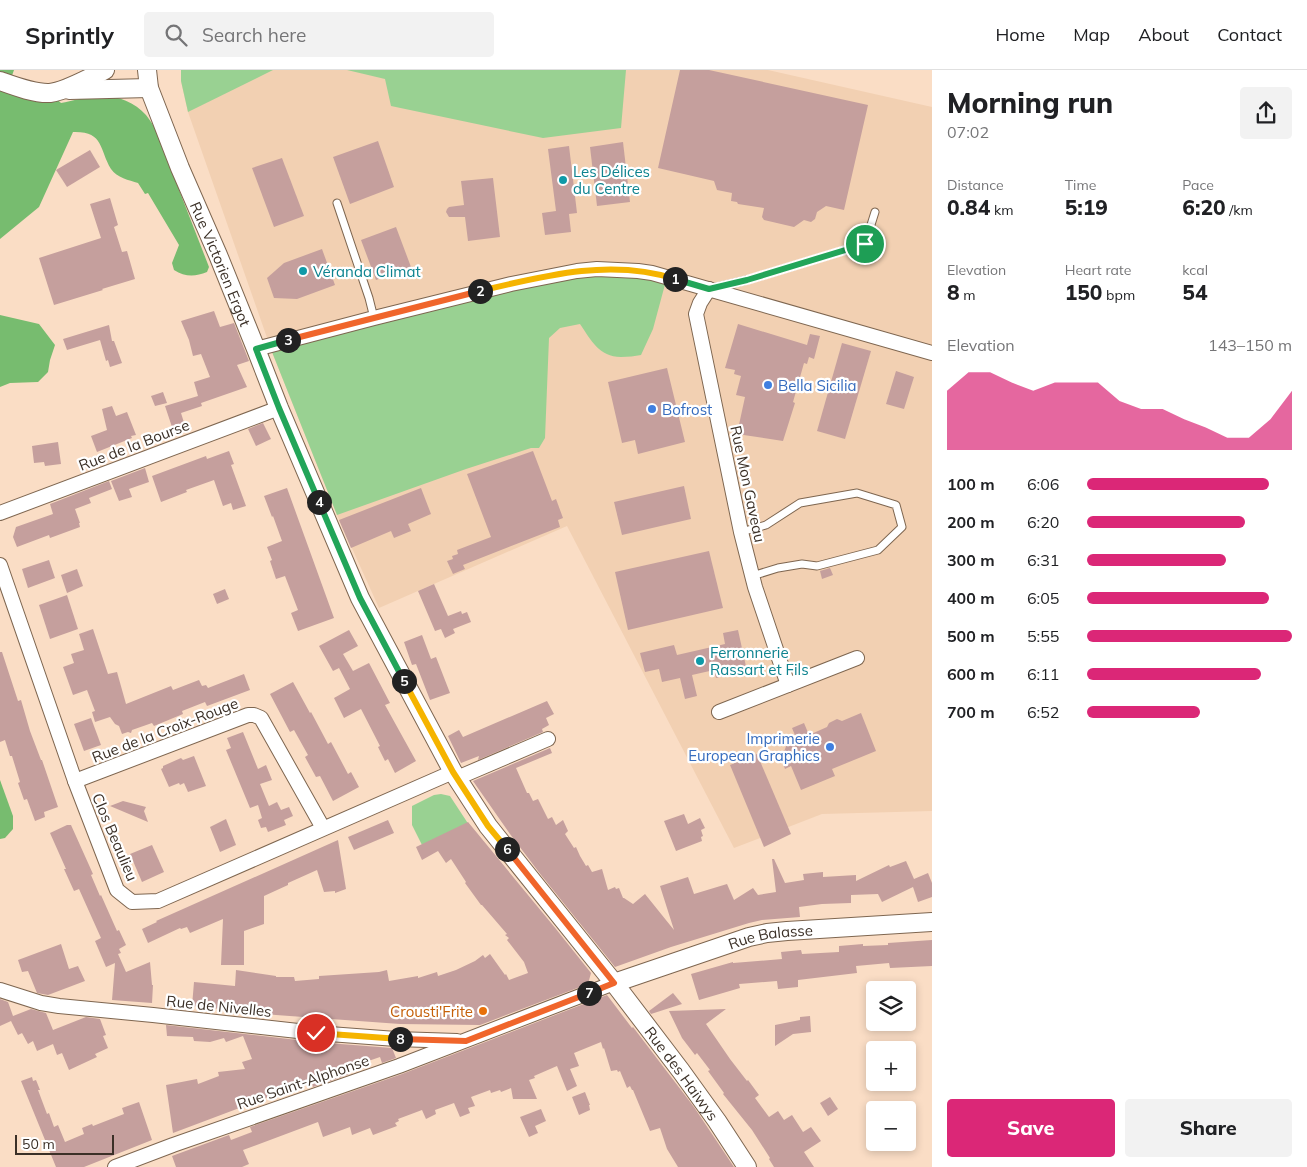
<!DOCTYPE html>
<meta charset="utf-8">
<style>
:root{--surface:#fff;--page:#f2f2f2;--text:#202124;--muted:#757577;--line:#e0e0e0;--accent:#db2777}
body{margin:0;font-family:Mulish,sans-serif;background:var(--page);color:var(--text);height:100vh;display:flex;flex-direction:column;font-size:19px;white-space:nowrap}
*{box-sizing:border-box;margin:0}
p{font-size:16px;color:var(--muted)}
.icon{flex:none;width:28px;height:28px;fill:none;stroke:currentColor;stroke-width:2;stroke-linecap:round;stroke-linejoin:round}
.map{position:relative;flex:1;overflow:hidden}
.drawer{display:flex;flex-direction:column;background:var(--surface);width:375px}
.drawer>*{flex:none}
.controls{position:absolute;left:866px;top:911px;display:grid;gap:10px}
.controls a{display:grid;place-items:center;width:50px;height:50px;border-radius:5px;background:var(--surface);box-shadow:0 2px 8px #0003;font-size:25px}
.scale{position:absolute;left:15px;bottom:12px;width:99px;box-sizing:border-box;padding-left:5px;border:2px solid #3b3027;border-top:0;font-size:14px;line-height:18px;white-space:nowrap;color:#3b3027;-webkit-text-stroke:4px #fff;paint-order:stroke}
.pin{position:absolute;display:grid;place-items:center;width:42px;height:42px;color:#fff;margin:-21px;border:2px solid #fff;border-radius:50%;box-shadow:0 1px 5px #0007}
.km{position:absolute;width:25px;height:25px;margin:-12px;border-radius:50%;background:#222;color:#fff;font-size:14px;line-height:25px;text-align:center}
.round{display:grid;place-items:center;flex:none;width:52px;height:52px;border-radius:5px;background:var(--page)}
.headline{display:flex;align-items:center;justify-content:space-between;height:85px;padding:0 15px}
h1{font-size:28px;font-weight:800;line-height:38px}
.stats{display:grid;grid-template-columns:repeat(3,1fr);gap:8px;height:85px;padding:5px 15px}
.stats div{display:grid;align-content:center}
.stats b{font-size:21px;font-weight:800}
.stats small{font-size:14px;font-weight:400}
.stats p{font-size:14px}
.chart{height:140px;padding:10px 15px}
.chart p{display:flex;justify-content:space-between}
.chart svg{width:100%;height:90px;margin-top:5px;fill:var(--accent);opacity:.7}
.cta{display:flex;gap:10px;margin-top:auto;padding:10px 15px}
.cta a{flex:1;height:58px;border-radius:5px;background:var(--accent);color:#fff;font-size:20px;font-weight:800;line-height:58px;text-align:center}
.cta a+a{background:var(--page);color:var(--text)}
ul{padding:0 15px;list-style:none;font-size:16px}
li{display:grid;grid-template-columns:80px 60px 1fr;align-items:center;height:38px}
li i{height:12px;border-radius:6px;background:var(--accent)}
header{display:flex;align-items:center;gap:30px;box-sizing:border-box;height:70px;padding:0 25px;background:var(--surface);border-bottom:1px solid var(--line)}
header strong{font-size:24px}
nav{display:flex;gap:28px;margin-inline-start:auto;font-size:18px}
.search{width:350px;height:45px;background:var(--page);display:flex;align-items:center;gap:12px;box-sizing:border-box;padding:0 18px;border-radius:5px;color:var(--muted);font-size:19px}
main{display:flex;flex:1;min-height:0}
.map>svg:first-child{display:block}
.built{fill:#f2d0b2}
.green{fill:#99d192}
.forest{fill:#77bc6f}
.building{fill:#c59f9d}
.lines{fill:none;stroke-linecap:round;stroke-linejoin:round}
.service-casing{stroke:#7e6650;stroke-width:9}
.minor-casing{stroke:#7e6650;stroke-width:16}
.tertiary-casing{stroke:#7e6650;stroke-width:20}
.service{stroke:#fff;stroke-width:7}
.minor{stroke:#fff;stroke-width:14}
.tertiary{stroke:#fff;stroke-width:18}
.split-1-casing{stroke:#fff;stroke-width:10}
.split-2-casing{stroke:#fff;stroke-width:10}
.split-3-casing{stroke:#fff;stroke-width:10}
.split-4-casing{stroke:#fff;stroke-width:10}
.split-5-casing{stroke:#fff;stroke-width:10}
.split-6-casing{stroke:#fff;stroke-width:10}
.split-7-casing{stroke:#fff;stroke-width:10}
.split-8-casing{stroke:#fff;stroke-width:10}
.split-9-casing{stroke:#fff;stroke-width:10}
.split-1{stroke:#22a559;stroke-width:6}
.split-2{stroke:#f5b400;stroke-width:6}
.split-3{stroke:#f0652b;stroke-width:6}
.split-4{stroke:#22a559;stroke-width:6}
.split-5{stroke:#22a559;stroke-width:6}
.split-6{stroke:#f5b400;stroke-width:6}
.split-7{stroke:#f0652b;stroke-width:6}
.split-8{stroke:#f0652b;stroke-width:6}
.split-9{stroke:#f5b400;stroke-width:6}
.culture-dot{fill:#0f9aa8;stroke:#fff;stroke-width:2}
.shop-dot{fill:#3f7fe0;stroke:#fff;stroke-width:2}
.food-dot{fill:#e8710a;stroke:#fff;stroke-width:2}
.labels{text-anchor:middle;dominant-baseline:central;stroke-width:4.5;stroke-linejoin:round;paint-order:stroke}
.culture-label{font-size:15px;fill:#0d838f;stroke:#fff;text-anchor:start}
.street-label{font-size:15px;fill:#3b3027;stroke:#fff}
.shop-label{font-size:15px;fill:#366cbe;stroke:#fff;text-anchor:start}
.food-label{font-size:15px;fill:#c56008;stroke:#fff;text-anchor:end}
</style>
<header>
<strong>Sprintly</strong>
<div class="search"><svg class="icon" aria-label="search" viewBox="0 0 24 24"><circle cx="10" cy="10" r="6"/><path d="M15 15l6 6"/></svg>Search here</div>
<nav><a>Home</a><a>Map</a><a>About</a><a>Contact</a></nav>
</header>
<main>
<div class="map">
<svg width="932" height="1097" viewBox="0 0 932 1097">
<rect width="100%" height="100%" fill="#faddc5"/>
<polygon class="built" points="181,0 768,0 932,37 932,741 822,744 734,778 567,456 379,538 337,445 272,282 188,42 181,11"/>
<g class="green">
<polygon points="181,0 273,0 188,42 181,11"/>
<polygon points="347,0 626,0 621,58 543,68 391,36 385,9"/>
<path d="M577,201L667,207L653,259L641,285C635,286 628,287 621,287C599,287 591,270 580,254L560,258L549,268L545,368L539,378H531L466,399L337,445L272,282L256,279Z"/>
<polygon points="441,724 450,726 469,755 423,777 412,755 412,736 434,725"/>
</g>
<g class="forest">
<path d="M0,0H14L9,14L50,23L61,33C72,31 84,27 96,26C113,24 134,31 146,45C149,49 152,53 155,58L209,197L207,202C195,207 185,207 174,200L172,193L179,175L148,123L145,124L138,113C129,110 117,108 111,99C99,79 104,61 73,62L39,137L0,169Z"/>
<polygon points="0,245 39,254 55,275 50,290 48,302 38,312 10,313 0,317"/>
<polygon points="0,710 13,746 13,759 5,768 0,769"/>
</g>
<g class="building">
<polygon points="680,0 709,0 868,35 844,140 826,136 817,142 815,149 811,152 804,150 794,157 764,150 762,147 764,138 738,134 737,132 731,131 732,123 717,120 714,111 658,98"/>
<polygon points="378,71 394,117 350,134 333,87"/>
<polygon points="623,72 630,132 597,136 590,77"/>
<polygon points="569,76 577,143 569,144 571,162 545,165 542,143 556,141 548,79"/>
<polygon points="90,80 100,97 67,117 56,100"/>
<polygon points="282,88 304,146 274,157 252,98"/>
<polygon points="493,108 500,167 468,171 465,147 449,147 446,142 447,139 449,137 464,135 461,111"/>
<polygon points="110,128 118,155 114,157 122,182 127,181 135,209 102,219 103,220 54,235 39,188 101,168 90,134"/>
<polygon points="396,157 411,197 376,210 361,170"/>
<polygon points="322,179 335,215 297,229 274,228 267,208 284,193"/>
<polygon points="214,241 220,257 234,253 249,291 237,295 247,317 201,333 202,336 181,343 186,359 174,363 165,336 198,326 194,312 210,307 201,284 193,286 189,270 181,251"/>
<polygon points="738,254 807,275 810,264 820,266 814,289 809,287 807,294 804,293 793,332 795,333 783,371 737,364 745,327 736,325 741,306 734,304 735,300 725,298"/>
<polygon points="109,255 112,271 114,271 122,293 110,297 108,290 106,291 100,270 67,280 63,269"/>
<polygon points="842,273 871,281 845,369 817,361"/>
<polygon points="667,298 685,372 638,384 635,370 622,373 608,312"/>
<polygon points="896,301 914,307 904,339 886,334"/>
<polygon points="163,322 167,333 155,336 151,326"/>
<polygon points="112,336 116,346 127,342 136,365 131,366 132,368 97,382 91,366 107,360 102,339"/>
<polygon points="263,353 271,369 256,376 248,359"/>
<polygon points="58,372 61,394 45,396 44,392 34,393 32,376"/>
<polygon points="229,381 234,394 231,395 246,436 233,440 231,433 223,436 214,410 186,420 187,422 161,432 152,406 206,386 207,389"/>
<polygon points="533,381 552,431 556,429 563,448 558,450 560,457 463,495 465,499 453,504 447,491 453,489 452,486 458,484 457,480 491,467 467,404"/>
<polygon points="145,398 149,412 129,419 132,427 119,431 111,411"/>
<polygon points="109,411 112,419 89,428 91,433 75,439 80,453 79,453 80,457 50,468 49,465 17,477 13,467 16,457 53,444 50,434"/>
<polygon points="684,416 691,449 622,465 614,432"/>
<polygon points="287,418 334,548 298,561 291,543 298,540 285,506 276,509 270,491 272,490 267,477 282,471 273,446 272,447 264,426"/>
<polygon points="421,418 431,444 408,454 411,461 394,468 391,461 351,478 339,450"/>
<polygon points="709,481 723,538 628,560 615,502"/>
<polygon points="49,490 55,508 28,518 22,499"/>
<polygon points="830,498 833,505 822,509 820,501"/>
<polygon points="77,499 83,516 67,523 61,505"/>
<polygon points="434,514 448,546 461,541 462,544 467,542 471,552 453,559 455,563 445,568 441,559 435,561 418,521"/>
<polygon points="225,519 229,529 217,534 213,524"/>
<polygon points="67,525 78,559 50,569 39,535"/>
<polygon points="93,559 108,604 117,602 126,634 171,616 173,620 199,610 202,616 206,615 208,618 244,604 250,620 207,636 205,632 182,641 183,644 154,656 152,653 132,660 131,663 128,662 122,664 119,656 115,654 110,647 95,652 92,642 95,641 87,620 73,625 63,597 74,593 71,584 84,580 79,564"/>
<polygon points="349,560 358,576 343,584 353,601 369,593 390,633 385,635 416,691 395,703 388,689 385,691 378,677 380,676 361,639 344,648 334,628 350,619 339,598 333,601 319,576"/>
<polygon points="738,560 747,601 716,608 714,600 692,605 697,626 685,629 680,608 662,612 659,599 645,602 640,583 674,575 677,585 725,574 723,563"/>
<polygon points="422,565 431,589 436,587 450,623 430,630 416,594 412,595 404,572"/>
<polygon points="0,582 2,582 18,631 21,630 30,661 41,690 42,690 58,737 44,742 45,747 35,751 27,729 24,730 18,713 20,712 12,686 10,686 5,670 0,672"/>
<polygon points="293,612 310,643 311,642 328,674 331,672 348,704 351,702 359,717 333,731 320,706 316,707 305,687 308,685 294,660 290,662 270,624"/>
<polygon points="547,631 554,644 546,648 549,655 542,659 543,662 478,690 479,686 461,693 448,666 459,660 463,667"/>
<polygon points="861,643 876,681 832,699 835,706 801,720 791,696 785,699 780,685 783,684 787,674 797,670 792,658 804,653 809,665 827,657 829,653 837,649 842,651"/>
<polygon points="91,648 101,675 84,681 74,654"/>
<polygon points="243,662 258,699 266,695 272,710 260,714 269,736 277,732 281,740 289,737 293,746 284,750 286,755 268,762 266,757 261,758 258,750 262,748 258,735 250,738 226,680 231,678 227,668"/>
<polygon points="550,678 552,683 516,698 527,723 529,723 533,731 538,729 548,749 552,747 556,755 563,750 568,761 565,764 574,778 576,777 580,786 586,796 588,795 592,802 602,799 608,820 615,817 616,819 619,818 623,828 624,828 633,834 645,824 674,860 660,816 688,807 694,824 727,814 734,830 753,818 758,825 776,822 772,789 774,789 785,813 804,810 803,804 823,802 823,807 856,805 856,811 889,795 890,797 906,791 914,809 928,803 932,813 932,827 918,832 913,817 882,832 878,824 851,825 851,833 822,834 799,837 800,847 762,850 749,853 671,877 615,897 541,805 510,764 473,711"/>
<polygon points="757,684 791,764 764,777 730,695"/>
<polygon points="194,686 206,716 188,722 184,713 180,715 179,713 169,717 161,699 163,698 163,696 181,688 183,690"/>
<polygon points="123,731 146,737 144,741 148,752 110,736"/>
<polygon points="684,744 688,754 700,748 705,758 701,760 703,766 701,767 702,771 676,781 664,751"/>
<polygon points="226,749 236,775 220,782 210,757"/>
<polygon points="388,750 394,763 354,780 348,767"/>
<polygon points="468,752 556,859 591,903 588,914 480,955 400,954 276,945 192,936 194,912 235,916 236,900 276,906 276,907 294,907 295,911 319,909 319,906 379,902 387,900 389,911 418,906 418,908 437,902 438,906 456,900 475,891 483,885 485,888 490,884 505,905 506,904 509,910 528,903 524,892 507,870 509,868 505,865 507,864 482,835 481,835 465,813 466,812 451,789 446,793 438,781 422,790 416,777"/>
<polygon points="67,755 71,755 93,804 91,805 100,826 101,825 117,861 119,860 126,875 119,879 121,883 118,884 126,902 150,892 152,915 153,915 152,933 112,930 115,893 106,897 95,871 101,868 79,819 74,821 64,799 66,799 50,763"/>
<polygon points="338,770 346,819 335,823 335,821 324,822 317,800 288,813 288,815 264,826 264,854 244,861 244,895 221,895 223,849 190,863 187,857 181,859 180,858 148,873 142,859 157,852 156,851"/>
<polygon points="152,775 164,802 142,812 130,784"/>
<polygon points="932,870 932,896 890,898 889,893 856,896 857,903 798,910 798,917 778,919 777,911 739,914 740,918 699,930 691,904 733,892 733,893 782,889 781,882 801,880 802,884 839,882 839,876 863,874 863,876 888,875 888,873"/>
<polygon points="61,874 69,899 78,896 85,911 48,925 37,923 28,901 22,902 18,890"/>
<polygon points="673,923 682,934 651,944 649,941"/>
<polygon points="607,925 632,958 633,957 694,1037 734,1097 678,1097 667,1079 660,1058 650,1061 633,1020 632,1020 630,1016 627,1018 620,1001 618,1002 617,1000 611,1001 604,978 603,979 601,972 574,983 579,996 570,999 577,1016 567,1021 557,996 534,1006 535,1008 529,1010 537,1029 513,1029 511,1018 501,1022 500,1020 491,1023 490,1020 471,1027 475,1036 468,1038 470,1043 460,1047 454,1033 435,1040 436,1044 426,1049 422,1040 398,1049 399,1051 395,1053 397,1056 373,1065 370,1058 352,1065 350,1057 323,1067 318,1052 243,1080 249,1094 242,1097 176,1097 172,1086 229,1065 231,1070 252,1062 250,1057 402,1004"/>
<polygon points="0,929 8,932 13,946 31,939 46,943 53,960 86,947 100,949 106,965 103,966 108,978 95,984 97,987 69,1000 62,983 57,985 53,974 37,981 33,971 28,974 22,963 18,965 11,951 0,956"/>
<polygon points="726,939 706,954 730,989 747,1011 748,1010 759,1025 755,1028 769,1047 778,1041 784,1050 792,1045 803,1062 811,1057 821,1071 804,1082 814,1097 774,1097 769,1089 770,1088 752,1060 723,1024 724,1023 708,1001 710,1000 697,983 695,985 682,968 669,941"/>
<polygon points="810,946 811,962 793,964 775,976 775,955 800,950 800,947"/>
<polygon points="166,955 315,972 392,978 396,988 382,993 380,987 348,998 350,1004 313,1017 311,1011 173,1063 166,1015 197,1009 198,1014 219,1006 218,1002 245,999 242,992 252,989 243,966 226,972 224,968 210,972 194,971 193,967 167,966"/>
<polygon points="32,1007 33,1011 36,1010 40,1020 38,1020 47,1044 49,1043 54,1057 58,1055 65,1072 84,1064 82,1058 92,1054 93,1056 124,1044 122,1038 139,1032 152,1070 84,1097 56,1097 21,1011"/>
<polygon points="585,1022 590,1035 589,1035 590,1040 579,1045 572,1027"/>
<polygon points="830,1027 838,1039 828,1046 820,1033"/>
<polygon points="541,1039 546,1051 535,1056 538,1063 529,1067 520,1047"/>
</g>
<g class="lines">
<g class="service-casing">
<g id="service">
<polyline points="337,133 369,228 374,248"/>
<polyline points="713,218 747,210 865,174 875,142"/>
<polyline points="741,462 766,455 800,433 857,423 896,435 902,457 878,480 817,496 802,494 778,498 752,506"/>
</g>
</g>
<g class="minor-casing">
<g id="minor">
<polyline points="709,219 700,233 696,244 741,462 755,517 788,615"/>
<polyline points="256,279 374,248 511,214 577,201 597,199 638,201 652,203 932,283"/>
<polyline points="0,443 279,338"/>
<polyline points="0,495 75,711 117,820 132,832 158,831 453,702"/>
<polyline points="719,642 857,588"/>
<polyline points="457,708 548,669"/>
<polyline points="75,711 248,645 254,645 261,648 323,758"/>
<polyline points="0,920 41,933 59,936 153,945 316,963 396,969 457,971"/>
<polyline points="115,1097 173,1075 399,996 614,913"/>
</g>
</g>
<g class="tertiary-casing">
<g id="tertiary">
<path id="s1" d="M147,0L149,18L180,98L218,185L256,279L279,338L360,528L453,702L488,756L614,913L681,1001L717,1051L747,1097"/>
<path d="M0,11C14,16 35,24 50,23C66,21 91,7 105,0"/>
<polyline points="69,20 149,18"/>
<path id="s2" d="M614,913L749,867L767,863L787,861L932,852"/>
</g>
</g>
<use href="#service" class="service"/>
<use href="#minor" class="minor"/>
<use href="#tertiary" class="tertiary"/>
</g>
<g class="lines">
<g class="split-1-casing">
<polyline id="split-1" points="675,209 709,219 747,210 865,174"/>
</g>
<g class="split-2-casing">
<path id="split-2" d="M480,221C543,206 611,188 675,209"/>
</g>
<g class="split-3-casing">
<polyline id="split-3" points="288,270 374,248 480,221"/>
</g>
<g class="split-4-casing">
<polyline id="split-4" points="288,270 256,279 279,338 319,432"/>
</g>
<g class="split-5-casing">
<polyline id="split-5" points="319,432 360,528 404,611"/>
</g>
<g class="split-6-casing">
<polyline id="split-6" points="404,611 453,702 488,756 507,779"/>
</g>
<g class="split-7-casing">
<polyline id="split-7" points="507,779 614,913 589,923"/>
</g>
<g class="split-8-casing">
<polyline id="split-8" points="400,969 466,971 589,923"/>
</g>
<g class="split-9-casing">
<polyline id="split-9" points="316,963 400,969"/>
</g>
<use href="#split-1" class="split-1"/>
<use href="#split-2" class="split-2"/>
<use href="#split-3" class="split-3"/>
<use href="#split-4" class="split-4"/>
<use href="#split-5" class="split-5"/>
<use href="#split-6" class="split-6"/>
<use href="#split-7" class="split-7"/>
<use href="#split-8" class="split-8"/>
<use href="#split-9" class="split-9"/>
</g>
<g class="culture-dot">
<circle cx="563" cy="110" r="5"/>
<circle cx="303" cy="201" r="5"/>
<circle cx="700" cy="591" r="5"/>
</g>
<g class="shop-dot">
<circle cx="768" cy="315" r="5"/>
<circle cx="652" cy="339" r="5"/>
<circle cx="830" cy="677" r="5"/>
</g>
<circle class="food-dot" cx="483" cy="941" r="5"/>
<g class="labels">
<g class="culture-label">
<text x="573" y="101">Les Délices<tspan x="573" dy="17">du Centre</tspan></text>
<text x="313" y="201">Véranda Climat</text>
<text x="710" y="582">Ferronnerie<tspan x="710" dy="17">Rassart et Fils</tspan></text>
</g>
<g class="street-label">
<text stroke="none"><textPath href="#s1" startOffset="208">Rue Victorien Ergot</textPath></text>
<text transform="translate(134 375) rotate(-21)">Rue de la Bourse</text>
<text transform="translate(748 414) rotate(78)">Rue Mon Gaveau</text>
<text transform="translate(165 660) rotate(-21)">Rue de la Croix-Rouge</text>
<text transform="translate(115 767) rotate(67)">Clos Beaulieu</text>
<text stroke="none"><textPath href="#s2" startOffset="164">Rue Balasse</textPath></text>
<text transform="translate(219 936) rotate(6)">Rue de Nivelles</text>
<text stroke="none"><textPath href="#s1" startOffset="1146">Rue des Haiwys</textPath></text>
<text transform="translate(303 1012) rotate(-19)">Rue Saint-Alphonse</text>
</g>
<g class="shop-label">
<text x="778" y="315">Bella Sicilia</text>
<text x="662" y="339">Bofrost</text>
<text x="820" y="668" text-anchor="end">Imprimerie<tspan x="820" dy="17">European Graphics</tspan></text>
</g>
<g class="food-label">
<text x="473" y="941">Crousti'Frite</text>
</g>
</g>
</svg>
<div class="controls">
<a><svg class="icon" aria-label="layers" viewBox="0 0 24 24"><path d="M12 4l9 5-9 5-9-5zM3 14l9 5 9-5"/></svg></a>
<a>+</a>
<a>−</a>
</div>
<div class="scale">50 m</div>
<div class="pin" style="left:865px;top:174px;background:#1e9e55"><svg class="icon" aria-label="arrive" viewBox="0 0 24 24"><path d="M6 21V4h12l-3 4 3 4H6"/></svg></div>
<div class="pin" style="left:316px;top:963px;background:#d93025"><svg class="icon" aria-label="check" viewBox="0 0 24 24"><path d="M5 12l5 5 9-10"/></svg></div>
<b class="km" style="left:675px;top:209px">1</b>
<b class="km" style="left:480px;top:221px">2</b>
<b class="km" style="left:288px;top:270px">3</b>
<b class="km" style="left:319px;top:432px">4</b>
<b class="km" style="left:404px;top:611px">5</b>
<b class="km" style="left:507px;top:779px">6</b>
<b class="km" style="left:589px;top:923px">7</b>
<b class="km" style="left:400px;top:969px">8</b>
</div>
<section class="drawer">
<div class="headline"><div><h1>Morning run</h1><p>07:02</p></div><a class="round"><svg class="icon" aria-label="share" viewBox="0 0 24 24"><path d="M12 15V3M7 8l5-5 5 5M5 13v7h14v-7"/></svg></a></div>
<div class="stats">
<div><p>Distance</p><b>0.84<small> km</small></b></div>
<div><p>Time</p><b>5:19</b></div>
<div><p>Pace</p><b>6:20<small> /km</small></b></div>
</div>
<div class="stats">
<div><p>Elevation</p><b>8<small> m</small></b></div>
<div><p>Heart rate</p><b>150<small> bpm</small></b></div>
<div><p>kcal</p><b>54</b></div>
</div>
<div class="chart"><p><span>Elevation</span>143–150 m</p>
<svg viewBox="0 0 160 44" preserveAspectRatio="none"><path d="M0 44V15L10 6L20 6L30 11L40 15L50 11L60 11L70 11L80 20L90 24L100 24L110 29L120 33L130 38L140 38L150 29L160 15V44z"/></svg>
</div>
<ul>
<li><b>100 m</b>6:06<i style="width:89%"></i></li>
<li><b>200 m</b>6:20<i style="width:77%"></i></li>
<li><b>300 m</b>6:31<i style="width:68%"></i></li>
<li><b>400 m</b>6:05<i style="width:89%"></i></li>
<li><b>500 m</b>5:55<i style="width:100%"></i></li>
<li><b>600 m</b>6:11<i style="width:85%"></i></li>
<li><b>700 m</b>6:52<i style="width:55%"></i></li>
</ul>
<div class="cta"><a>Save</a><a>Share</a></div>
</section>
</main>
